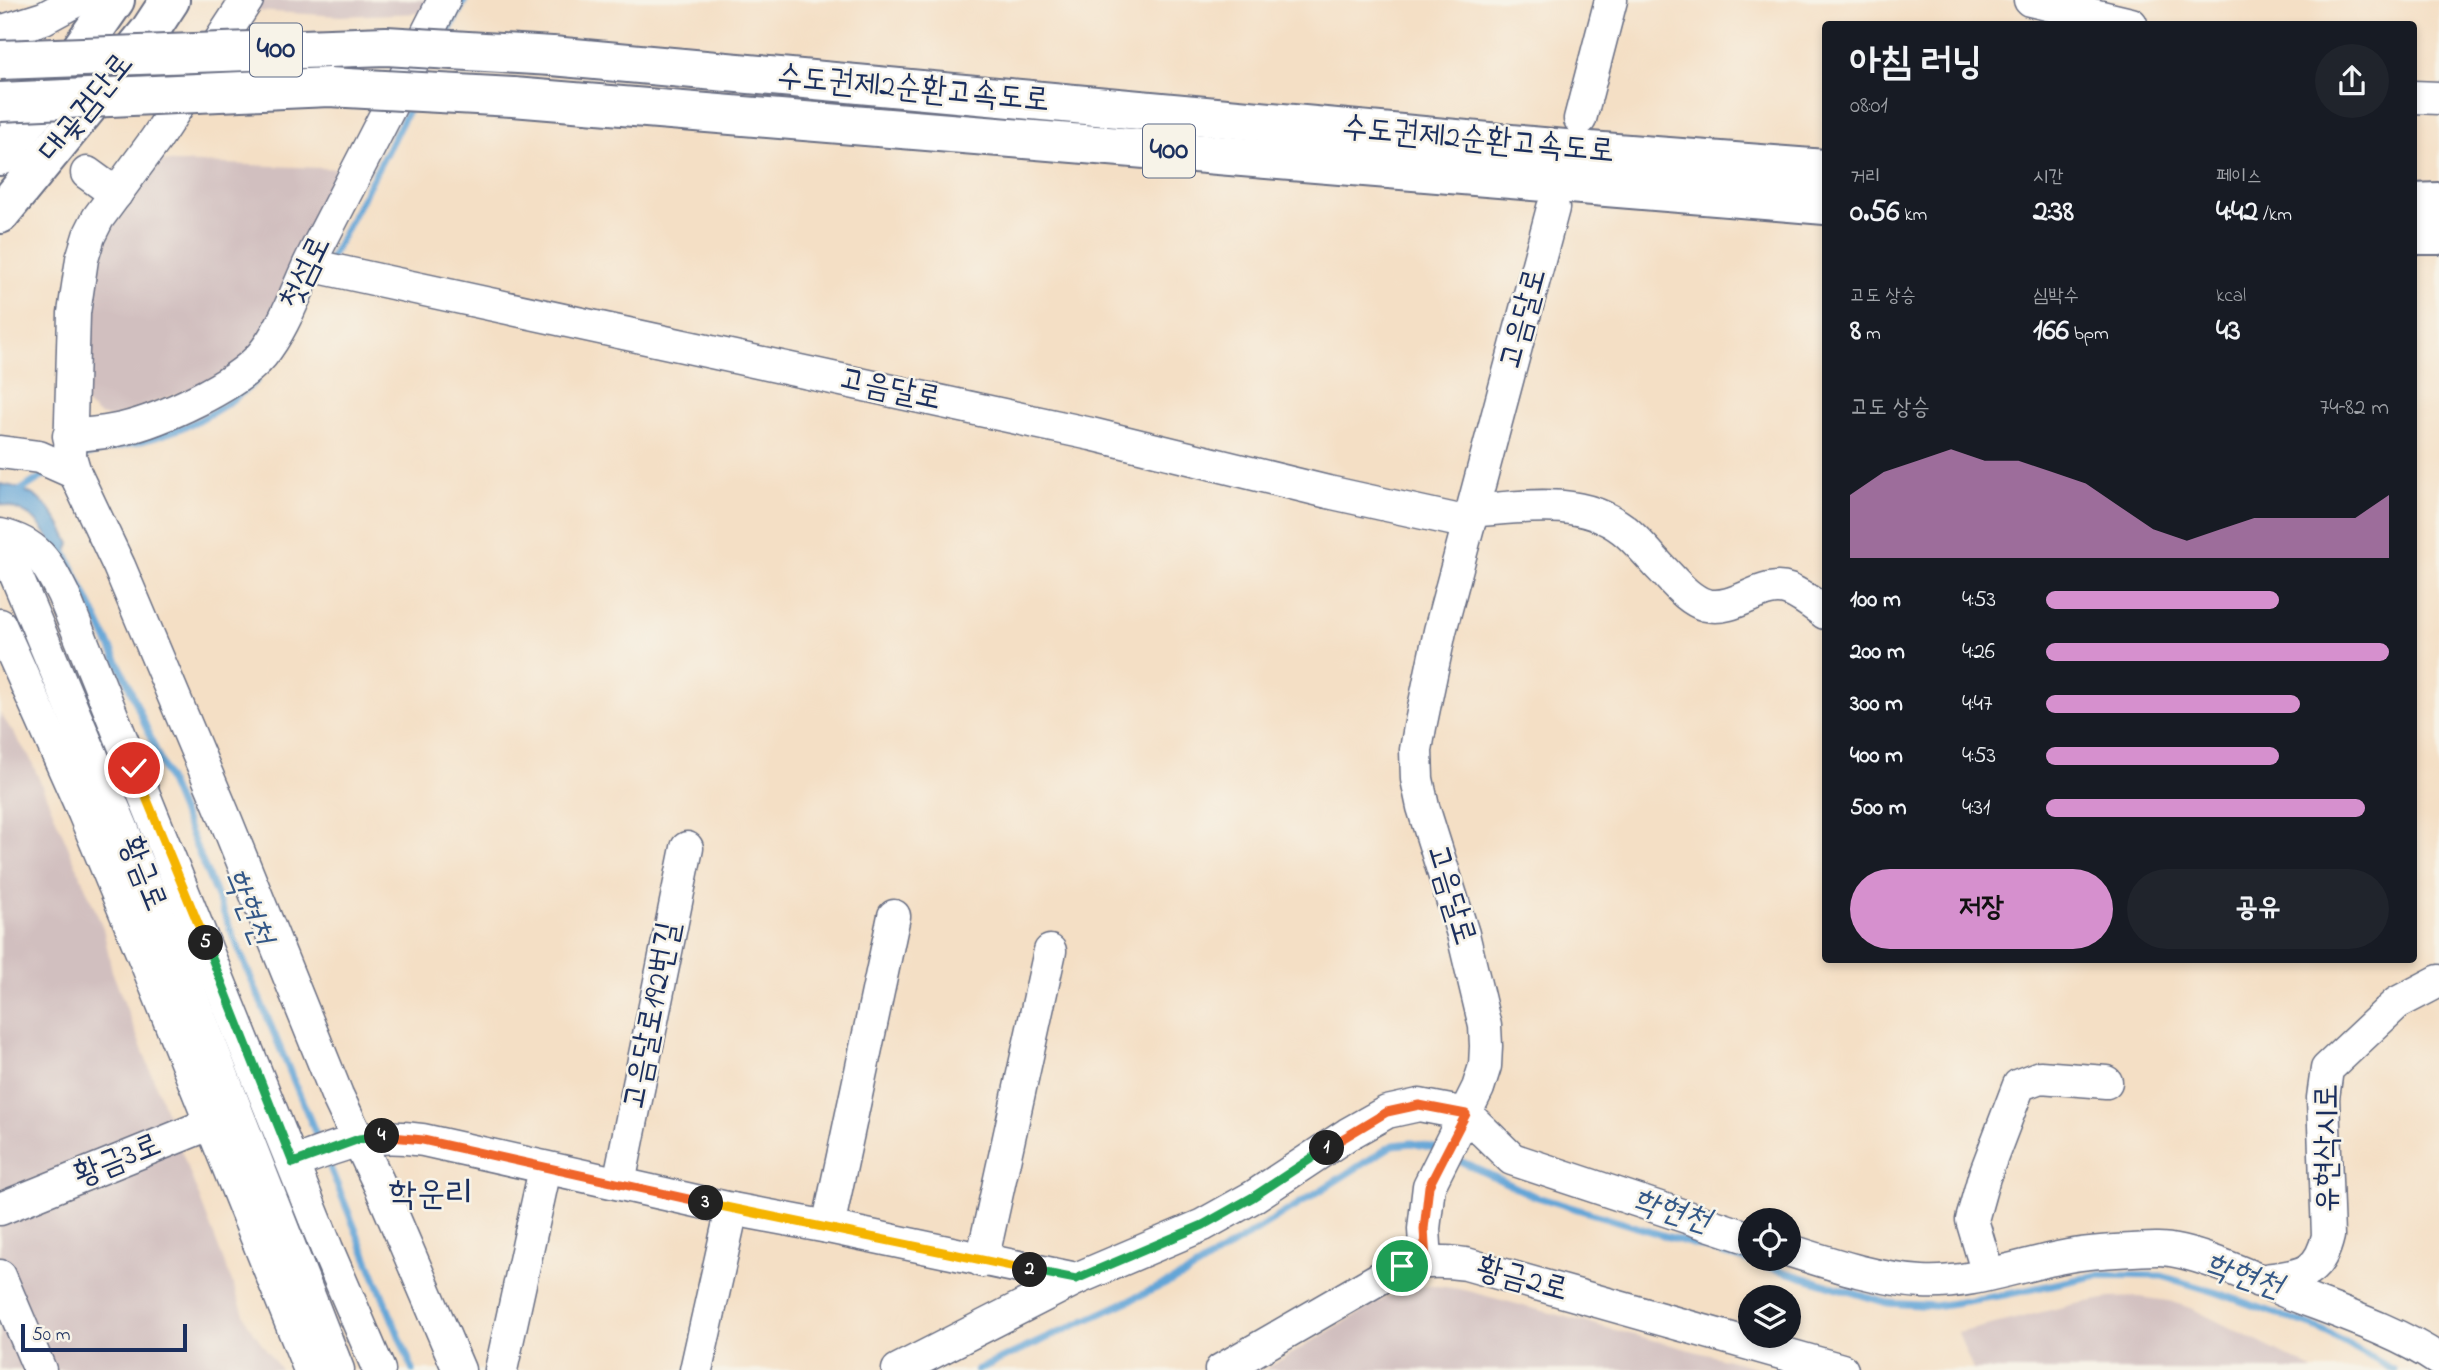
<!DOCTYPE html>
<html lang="ko">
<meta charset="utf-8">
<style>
:root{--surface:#171b24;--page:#20242c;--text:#f1f3f6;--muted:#9ea1a6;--accent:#d690ce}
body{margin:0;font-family:"Indie Flower","Poor Story",sans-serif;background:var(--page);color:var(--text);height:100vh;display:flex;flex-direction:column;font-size:26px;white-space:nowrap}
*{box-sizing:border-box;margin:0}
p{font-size:23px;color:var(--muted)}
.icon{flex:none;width:38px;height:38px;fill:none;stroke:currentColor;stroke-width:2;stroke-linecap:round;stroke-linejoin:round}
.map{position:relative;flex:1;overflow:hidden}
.panel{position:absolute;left:1822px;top:21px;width:595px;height:942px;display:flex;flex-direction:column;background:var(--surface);border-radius:7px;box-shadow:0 4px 10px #0003}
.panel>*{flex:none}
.fabs{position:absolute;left:1738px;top:1208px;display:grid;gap:14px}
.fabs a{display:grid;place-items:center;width:63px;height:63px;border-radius:50%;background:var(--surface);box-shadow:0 4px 10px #0003;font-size:35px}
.scale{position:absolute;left:21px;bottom:18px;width:166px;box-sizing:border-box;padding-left:7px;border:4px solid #1b2f5e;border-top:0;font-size:19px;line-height:24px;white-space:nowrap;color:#1b2f5e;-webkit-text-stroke:5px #f7f3e8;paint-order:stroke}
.pin{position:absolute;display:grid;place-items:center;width:60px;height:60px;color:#fff;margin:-30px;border:4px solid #fff;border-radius:50%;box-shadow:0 2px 7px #0007}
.km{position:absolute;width:35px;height:35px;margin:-18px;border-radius:50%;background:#222;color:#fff;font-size:19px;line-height:35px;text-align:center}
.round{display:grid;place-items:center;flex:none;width:74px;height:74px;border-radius:37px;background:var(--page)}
.overview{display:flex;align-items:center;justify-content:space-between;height:119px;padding:0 28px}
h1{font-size:38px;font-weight:800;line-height:52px}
.metrics{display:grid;grid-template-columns:repeat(3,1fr);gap:10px;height:119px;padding:7px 28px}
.metrics div{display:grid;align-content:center}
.metrics b{font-size:30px;font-weight:800}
.metrics small{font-size:19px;font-weight:400}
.metrics p{font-size:19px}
.chart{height:196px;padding:14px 28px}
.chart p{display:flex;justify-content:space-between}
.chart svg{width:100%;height:126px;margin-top:7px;fill:var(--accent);opacity:.7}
.cta{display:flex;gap:14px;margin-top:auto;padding:14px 28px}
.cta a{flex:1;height:80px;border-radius:42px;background:var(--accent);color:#111;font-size:28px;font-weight:800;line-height:80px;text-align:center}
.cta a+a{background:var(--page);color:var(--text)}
ul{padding:0 28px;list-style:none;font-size:23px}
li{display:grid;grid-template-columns:112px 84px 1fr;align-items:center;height:52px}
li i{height:18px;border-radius:9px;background:var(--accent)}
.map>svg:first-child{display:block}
.industrial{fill:#d1bfbf}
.water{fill:#63a5d7;stroke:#3f6a9a;stroke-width:2}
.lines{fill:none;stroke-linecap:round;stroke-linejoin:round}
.stream{stroke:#63a5d7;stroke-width:7}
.minor-casing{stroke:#676d82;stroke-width:35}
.major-casing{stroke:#676d82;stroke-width:42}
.highway-casing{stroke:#676d82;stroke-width:42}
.minor{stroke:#fff;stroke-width:32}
.major{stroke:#fff;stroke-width:38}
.highway{stroke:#fff;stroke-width:38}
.highway-bridge-casing{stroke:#676d82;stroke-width:42;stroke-linecap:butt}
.highway-bridge{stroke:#fff;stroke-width:38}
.split-1-casing{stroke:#fff;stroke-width:14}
.split-2-casing{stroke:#fff;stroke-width:14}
.split-3-casing{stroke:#fff;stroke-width:14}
.split-4-casing{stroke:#fff;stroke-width:14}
.split-5-casing{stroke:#fff;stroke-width:14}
.split-6-casing{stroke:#fff;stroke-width:14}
.split-1{stroke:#f0652b;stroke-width:9}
.split-2{stroke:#22a559;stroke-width:9}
.split-3{stroke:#f5b400;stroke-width:9}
.split-4{stroke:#f0652b;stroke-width:9}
.split-5{stroke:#22a559;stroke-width:9}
.split-6{stroke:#f5b400;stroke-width:9}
.labels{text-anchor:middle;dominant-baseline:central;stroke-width:5;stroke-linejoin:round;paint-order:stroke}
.shield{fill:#f7f3e8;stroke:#5d6a87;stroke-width:2}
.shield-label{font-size:30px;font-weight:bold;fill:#1b2f5e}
.street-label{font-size:32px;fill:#1b2f5e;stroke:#f7f3e8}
.water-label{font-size:33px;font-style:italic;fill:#345888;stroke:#f7f3e8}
.quarter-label{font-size:35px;fill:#1b2f5e;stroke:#f7f3e8}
</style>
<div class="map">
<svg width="2439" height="1370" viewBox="0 0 2439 1370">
<rect width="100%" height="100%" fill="#f7f3e8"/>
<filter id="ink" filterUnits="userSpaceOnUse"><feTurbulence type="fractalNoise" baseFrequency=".0143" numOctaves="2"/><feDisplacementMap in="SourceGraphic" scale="14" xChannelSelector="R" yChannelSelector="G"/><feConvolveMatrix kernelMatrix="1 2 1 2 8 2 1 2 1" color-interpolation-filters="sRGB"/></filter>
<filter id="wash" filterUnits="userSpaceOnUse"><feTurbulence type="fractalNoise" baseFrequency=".00686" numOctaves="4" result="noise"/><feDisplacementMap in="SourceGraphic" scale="28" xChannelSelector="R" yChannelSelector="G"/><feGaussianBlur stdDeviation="1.57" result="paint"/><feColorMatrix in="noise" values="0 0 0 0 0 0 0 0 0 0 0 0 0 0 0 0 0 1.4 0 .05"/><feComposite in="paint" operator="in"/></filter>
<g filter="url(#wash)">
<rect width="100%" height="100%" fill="#f4dfc5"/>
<g class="industrial">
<polygon points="233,0 432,0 425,13 340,16 255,11"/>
<polygon points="150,161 346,169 261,341 223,377 112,418 99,415 86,404 90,262"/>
<polygon points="0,713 30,758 103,928 112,971 248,1324 281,1370 0,1370"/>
<polygon points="1421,1286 1437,1286 1460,1289 1766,1370 1264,1370 1387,1297"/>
<polygon points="2139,1297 2169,1301 2193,1309 2314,1370 1973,1370 1958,1333 2071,1305 2110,1298"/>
</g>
<path class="water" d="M0,484C40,490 55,511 70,544L62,563C44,530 40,513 0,504Z"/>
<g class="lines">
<g class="stream">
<polyline points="446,37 465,0"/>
<polyline points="331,258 412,103"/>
<path d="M83,456C109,448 136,444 162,435C197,424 229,405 256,381"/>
<polyline points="15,494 46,474"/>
<polyline points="62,546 126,679 321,1146"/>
<polyline points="1452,1157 1534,1196 1887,1303 1935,1306 2004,1295 2098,1275 2162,1276 2215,1292 2320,1329 2394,1370"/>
<polyline points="327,1160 413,1370"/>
<polyline points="977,1370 1185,1275 1393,1145 1412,1143 1438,1149"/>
</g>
</g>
</g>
<g filter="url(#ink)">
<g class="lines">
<g class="minor-casing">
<g id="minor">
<polyline points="247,0 156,139 98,218 89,236 82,259 74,313 70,456 75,473 119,566 223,813 337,1095 382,1190 459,1370"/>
<polyline points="2030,0 2131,24"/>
<polyline points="0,32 44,18 77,0"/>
<polyline points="2413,97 2439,98"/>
<polyline points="1580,119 1611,0"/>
<polyline points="87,173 116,194"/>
<polyline points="309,265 1091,434 1328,492 1469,523"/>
<path d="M69,436C87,434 105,433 122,429C161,420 236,386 262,355C285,327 297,288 313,256C357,171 401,86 444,0"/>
<polyline points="0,452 39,457 75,473"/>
<path d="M1472,511C1523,507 1580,496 1623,529C1637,540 1649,555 1661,568C1674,581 1688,600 1706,605C1737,612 1762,580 1789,590C1802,595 1814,605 1825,613"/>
<path d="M0,535C37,543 47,562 63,594L327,1249L379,1370"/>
<polyline points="0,537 172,947 338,1370"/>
<polyline points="0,625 84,813 148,967 310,1370"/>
<path d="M293,1163C344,1144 367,1132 423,1140L732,1209L828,1227L1076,1279L1203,1225L1253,1197L1348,1134L1387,1112L1419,1105L1466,1114L1512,1159L1750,1238"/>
<polyline points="619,1183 687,848"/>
<polyline points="0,1209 229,1116"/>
<polyline points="828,1227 894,916"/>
<path d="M1788,1250C1832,1264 1876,1279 1922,1282C1969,1285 2023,1264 2068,1256C2097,1251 2129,1250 2158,1249C2193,1249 2256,1279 2289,1293C2335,1311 2399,1332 2439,1360"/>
<polyline points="982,1261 1050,951"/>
<polyline points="1426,1261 1424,1229 1429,1186 1478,1088 1485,1066 1486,1046 1485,1026 1463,934 1423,807 1417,779 1416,750 1420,727 1440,631 1553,208"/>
<polyline points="1988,1274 1972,1220 1984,1177 2019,1085 2040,1077 2106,1082"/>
<polyline points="0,1276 40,1370"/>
<path d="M2259,1281C2297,1275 2318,1279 2328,1236L2323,1098L2327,1069L2397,1003L2439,981"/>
<polyline points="501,1370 545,1169"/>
<polyline points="696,1370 732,1209"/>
<polyline points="898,1370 1076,1279"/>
<path d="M1221,1370L1380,1278C1412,1261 1430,1259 1466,1264L1842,1370"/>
</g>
</g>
<g class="major-casing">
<g id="major">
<polyline points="0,156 58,82 115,0"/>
<polyline points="0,214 149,32 170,0"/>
</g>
</g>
<g class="highway-casing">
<g id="highway">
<polyline points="552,56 1576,150 1825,169"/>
<polyline points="513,97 1825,205"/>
<polyline points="2413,203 2439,202"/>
<polyline points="2413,235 2439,235"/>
</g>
</g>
<use href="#minor" class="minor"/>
<use href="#major" class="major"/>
<use href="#highway" class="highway"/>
<g class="highway-bridge-casing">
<g id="highway-bridge">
<polyline points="0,60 386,46 552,56"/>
<polyline points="0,102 329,87 513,97"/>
</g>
</g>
<use href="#highway-bridge" class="highway-bridge"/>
</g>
</g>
<g class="lines" filter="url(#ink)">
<g class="split-1-casing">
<polyline id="split-1" points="1327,1148 1387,1112 1419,1105 1466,1114 1429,1186 1424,1229 1426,1261 1402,1266"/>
</g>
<g class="split-2-casing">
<polyline id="split-2" points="1030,1270 1076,1279 1203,1225 1253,1197 1327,1148"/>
</g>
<g class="split-3-casing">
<polyline id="split-3" points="706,1203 1030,1270"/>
</g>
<g class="split-4-casing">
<polyline id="split-4" points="382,1136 423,1140 706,1203"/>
</g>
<g class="split-5-casing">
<polyline id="split-5" points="206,943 293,1163 359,1139 382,1136"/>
</g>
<g class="split-6-casing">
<polyline id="split-6" points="134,768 206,943"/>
</g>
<use href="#split-1" class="split-1"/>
<use href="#split-2" class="split-2"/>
<use href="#split-3" class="split-3"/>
<use href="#split-4" class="split-4"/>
<use href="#split-5" class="split-5"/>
<use href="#split-6" class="split-6"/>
</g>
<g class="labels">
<g class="shield">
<rect x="250" y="23.5" width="52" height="53" rx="5"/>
<rect x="1143" y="124.5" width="52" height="53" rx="5"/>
</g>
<g class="shield-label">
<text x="276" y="50">400</text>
<text x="1169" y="151">400</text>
</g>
<g class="street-label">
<text transform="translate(913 90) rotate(5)">수도권제2순환고속도로</text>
<text transform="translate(87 108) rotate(-51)">대곶검단로</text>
<text transform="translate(1478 141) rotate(5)">수도권제2순환고속도로</text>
<text transform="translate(306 273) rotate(-64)">첫섬로</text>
<text transform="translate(1524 319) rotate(-75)">고음달로</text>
<text transform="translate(890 390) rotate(12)">고음달로</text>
<text transform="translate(142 874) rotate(68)">황금로</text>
<text transform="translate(1450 895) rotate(73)">고음달로</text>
<text transform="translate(653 1016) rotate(-79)">고음달로192번길</text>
<text transform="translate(2328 1148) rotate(-90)">유현삭시로</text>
<text transform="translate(118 1161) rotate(-22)">황금3로</text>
<text transform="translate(1522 1280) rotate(15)">황금2로</text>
</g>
<g class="water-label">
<text transform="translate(247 907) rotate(67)">학현천</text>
<text transform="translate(1671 1212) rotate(17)">학현천</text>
<text transform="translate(2243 1277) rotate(18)">학현천</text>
</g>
<g class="quarter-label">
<text x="431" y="1195">학운리</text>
</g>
</g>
</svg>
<div class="fabs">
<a><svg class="icon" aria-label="locate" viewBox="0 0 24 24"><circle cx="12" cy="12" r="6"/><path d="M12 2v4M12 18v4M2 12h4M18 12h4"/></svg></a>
<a><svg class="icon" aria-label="layers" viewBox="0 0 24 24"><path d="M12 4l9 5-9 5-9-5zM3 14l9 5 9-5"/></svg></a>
</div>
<div class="scale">50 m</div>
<div class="pin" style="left:1402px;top:1266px;background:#1e9e55"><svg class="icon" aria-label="arrive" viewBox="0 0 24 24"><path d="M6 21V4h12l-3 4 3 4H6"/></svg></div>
<div class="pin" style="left:134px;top:768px;background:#d93025"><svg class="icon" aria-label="check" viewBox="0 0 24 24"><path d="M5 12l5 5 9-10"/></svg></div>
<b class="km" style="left:1327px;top:1148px">1</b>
<b class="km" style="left:1030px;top:1270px">2</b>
<b class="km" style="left:706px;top:1203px">3</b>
<b class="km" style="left:382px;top:1136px">4</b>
<b class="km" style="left:206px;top:943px">5</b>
<section class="panel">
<div class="overview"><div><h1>아침 러닝</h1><p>08:01</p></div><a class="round"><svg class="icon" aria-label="share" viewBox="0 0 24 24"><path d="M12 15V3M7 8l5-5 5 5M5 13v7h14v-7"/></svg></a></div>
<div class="metrics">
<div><p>거리</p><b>0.56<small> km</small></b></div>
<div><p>시간</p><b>2:38</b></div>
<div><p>페이스</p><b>4:42<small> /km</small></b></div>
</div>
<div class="metrics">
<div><p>고도 상승</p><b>8<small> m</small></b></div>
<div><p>심박수</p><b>166<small> bpm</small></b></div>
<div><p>kcal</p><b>43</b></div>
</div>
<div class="chart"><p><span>고도 상승</span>74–82 m</p>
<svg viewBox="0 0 160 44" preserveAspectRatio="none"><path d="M0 44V22L10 14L20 10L30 6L40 10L50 10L60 14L70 18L80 26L90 34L100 38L110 34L120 30L130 30L140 30L150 30L160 22V44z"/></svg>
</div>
<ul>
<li><b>100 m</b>4:53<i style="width:68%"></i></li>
<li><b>200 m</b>4:26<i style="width:100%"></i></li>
<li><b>300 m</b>4:47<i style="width:74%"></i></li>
<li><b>400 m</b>4:53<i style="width:68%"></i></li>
<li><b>500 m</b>4:31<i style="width:93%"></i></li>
</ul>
<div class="cta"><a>저장</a><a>공유</a></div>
</section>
</div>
